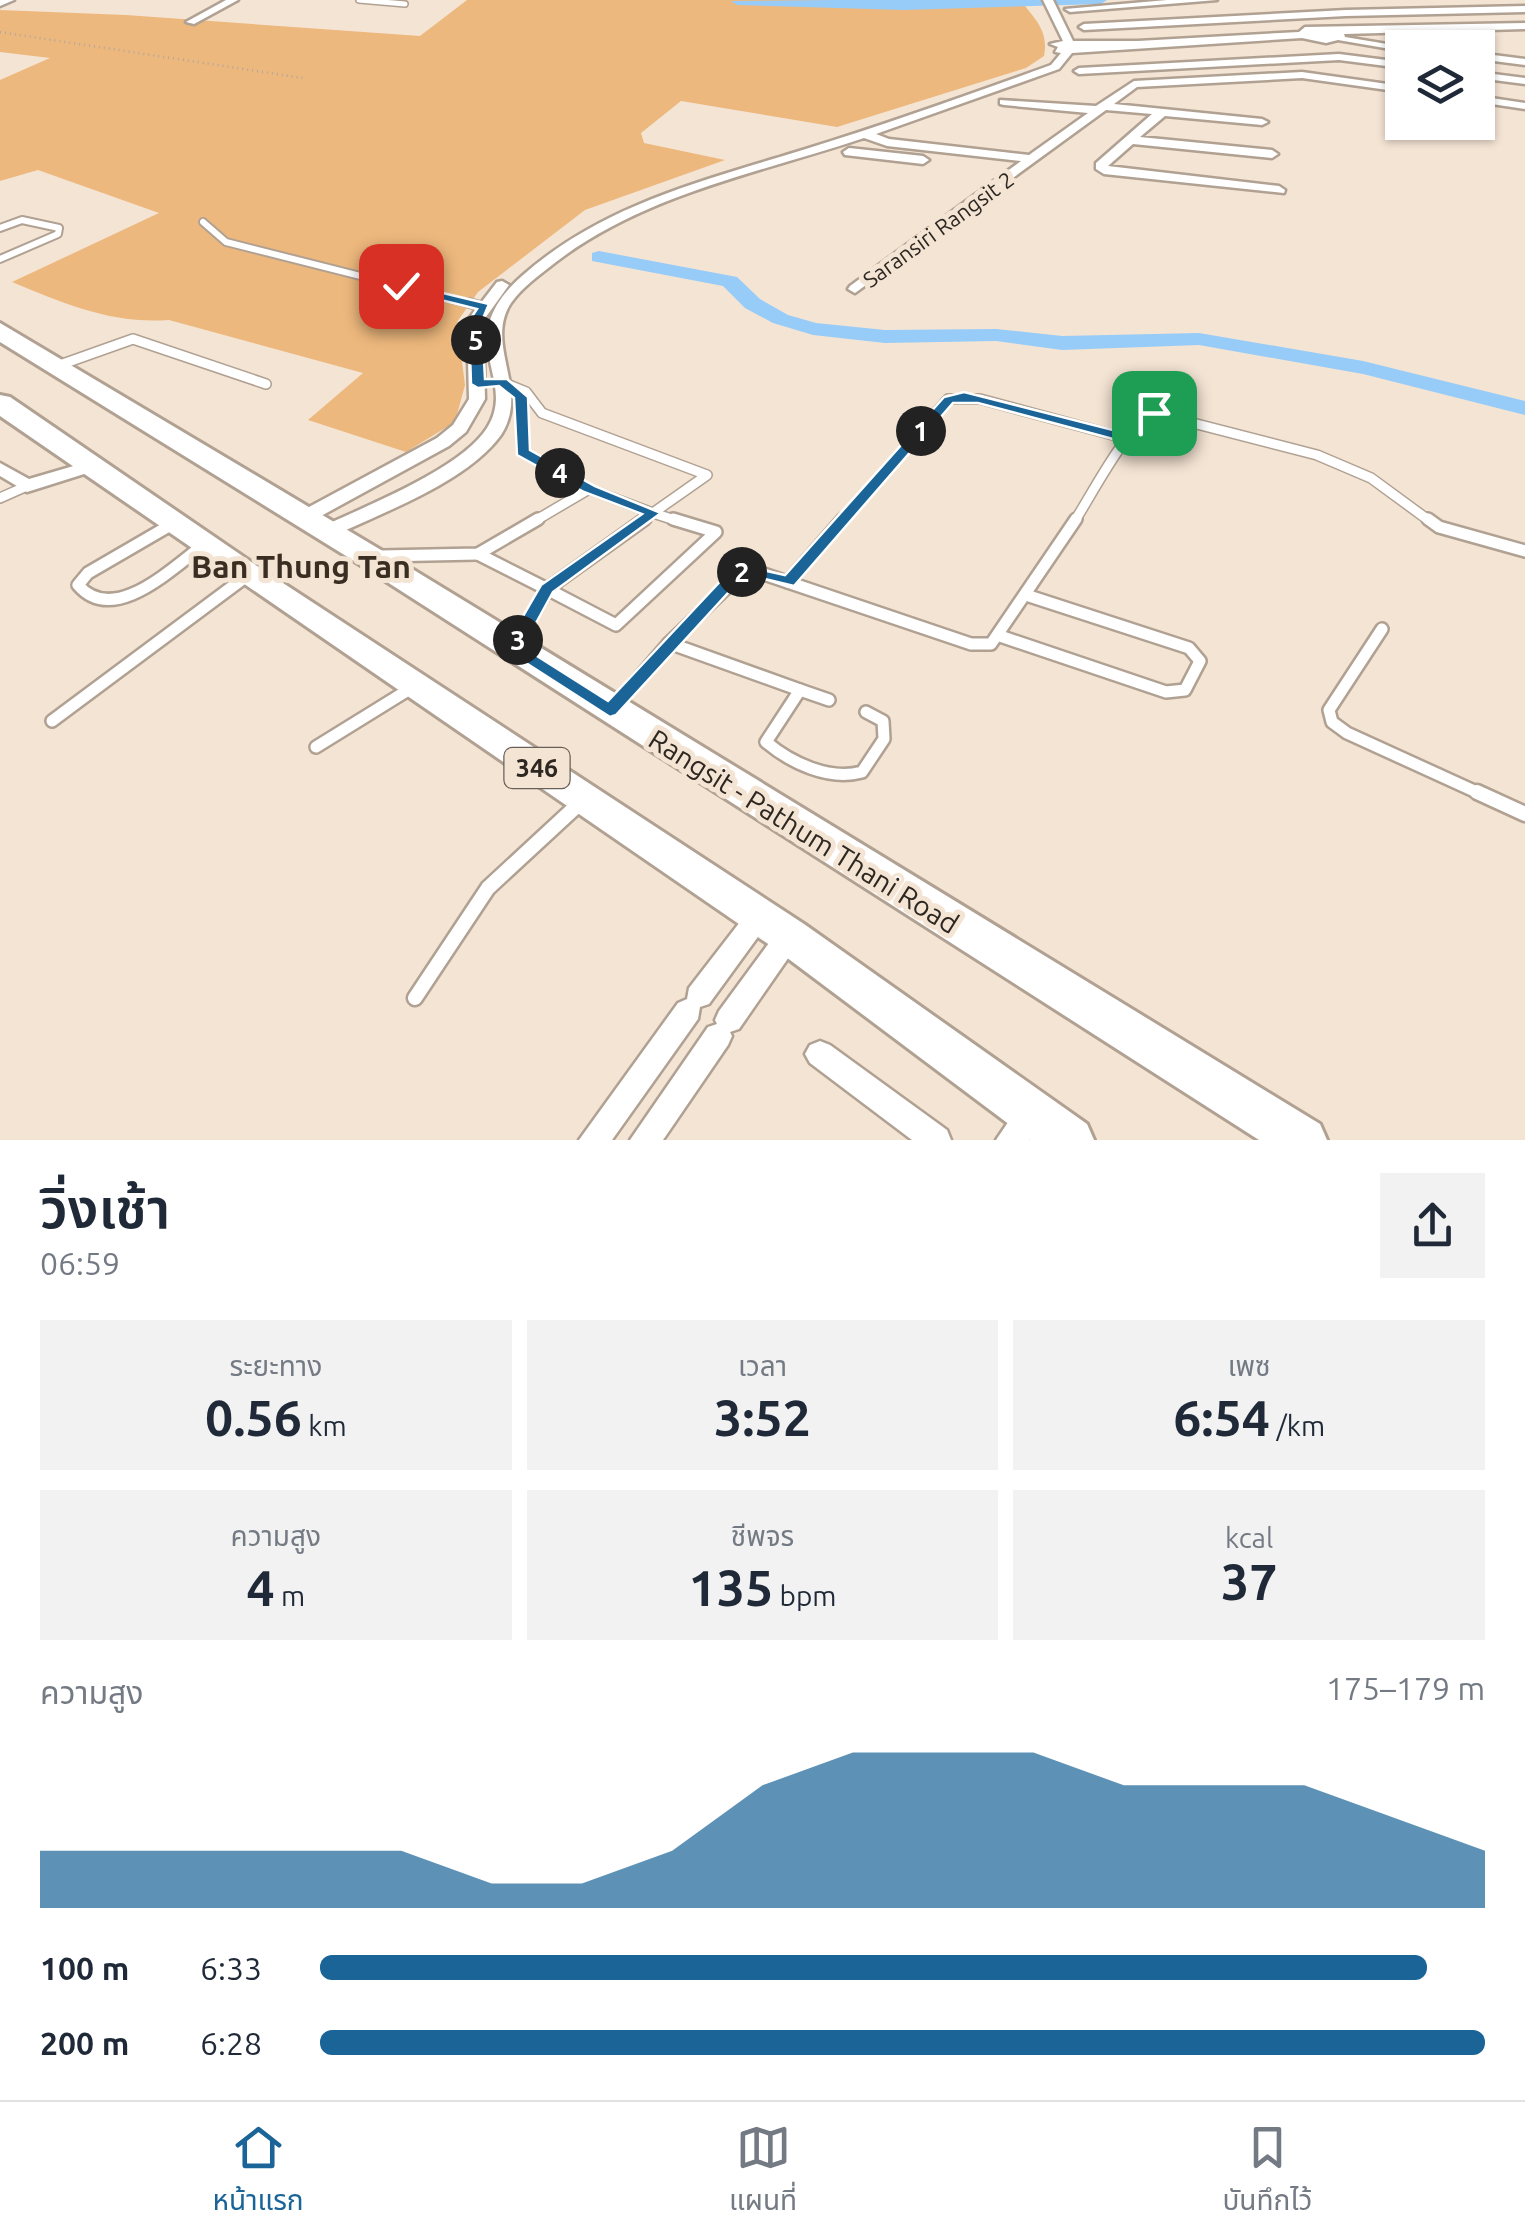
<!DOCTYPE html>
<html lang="th">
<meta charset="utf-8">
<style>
:root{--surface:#fff;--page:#f2f2f3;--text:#1f2937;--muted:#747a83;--line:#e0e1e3;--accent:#1a6498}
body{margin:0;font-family:Ubuntu,"Noto Sans Thai",sans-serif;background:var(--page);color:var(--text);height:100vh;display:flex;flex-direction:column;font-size:38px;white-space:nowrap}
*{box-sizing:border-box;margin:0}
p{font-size:32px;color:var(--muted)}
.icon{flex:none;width:55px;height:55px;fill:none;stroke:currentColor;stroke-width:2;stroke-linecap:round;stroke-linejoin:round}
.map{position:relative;height:1140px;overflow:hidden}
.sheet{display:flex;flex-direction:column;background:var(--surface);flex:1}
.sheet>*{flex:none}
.fabs{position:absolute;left:1385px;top:30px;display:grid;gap:20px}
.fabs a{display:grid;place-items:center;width:110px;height:110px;border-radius:0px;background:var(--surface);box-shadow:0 2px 8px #0004;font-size:50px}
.pin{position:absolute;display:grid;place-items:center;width:85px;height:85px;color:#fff;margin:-42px;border-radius:20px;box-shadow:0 5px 15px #0006}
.km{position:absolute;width:50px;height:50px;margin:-25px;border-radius:50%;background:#222;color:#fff;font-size:28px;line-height:50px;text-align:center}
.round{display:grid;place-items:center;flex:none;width:105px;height:105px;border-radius:0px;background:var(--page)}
.head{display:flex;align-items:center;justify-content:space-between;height:170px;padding:0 40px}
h1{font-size:55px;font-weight:600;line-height:75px}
.figures{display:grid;grid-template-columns:repeat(3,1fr);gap:15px;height:170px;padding:10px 40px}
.figures div{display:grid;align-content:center;border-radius:0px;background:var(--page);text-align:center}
.figures b{font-size:50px;font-weight:600}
.figures small{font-size:28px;font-weight:400}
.figures p{font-size:28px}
.chart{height:280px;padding:20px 40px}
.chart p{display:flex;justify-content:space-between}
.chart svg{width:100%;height:180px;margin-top:10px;fill:var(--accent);opacity:.7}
ul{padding:0 40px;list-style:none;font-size:32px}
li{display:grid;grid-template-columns:160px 120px 1fr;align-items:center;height:75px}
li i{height:25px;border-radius:12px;background:var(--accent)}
.dock{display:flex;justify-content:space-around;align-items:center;height:140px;border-top:2px solid var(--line);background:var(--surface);font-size:28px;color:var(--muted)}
.dock a{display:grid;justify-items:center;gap:5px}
.dock .current{color:var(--accent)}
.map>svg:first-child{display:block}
.green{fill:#edb87d}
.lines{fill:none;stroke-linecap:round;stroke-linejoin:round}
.canal{fill:#97ccf8;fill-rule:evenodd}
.lane-far4-casing{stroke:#b0a192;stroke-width:8}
.lane-far3-casing{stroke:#b0a192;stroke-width:10}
.lane-far2-casing{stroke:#b0a192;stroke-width:12}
.lane-far1-casing{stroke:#b0a192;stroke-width:16}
.lane-casing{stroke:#b0a192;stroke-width:19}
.street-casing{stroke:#b0a192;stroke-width:5}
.primary-casing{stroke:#b0a192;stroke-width:6}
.path{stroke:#b4a79a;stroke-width:2.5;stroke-dasharray:1 4;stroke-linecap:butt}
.lane-far4{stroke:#fff;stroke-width:5}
.lane-far3{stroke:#fff;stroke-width:6}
.lane-far2{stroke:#fff;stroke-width:9}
.lane-far1{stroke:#fff;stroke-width:11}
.lane{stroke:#fff;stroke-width:14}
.street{fill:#fff;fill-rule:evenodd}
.primary{fill:#fff;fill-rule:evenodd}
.route{fill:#1a6498;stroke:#fff;stroke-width:2.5}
.labels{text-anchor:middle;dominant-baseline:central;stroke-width:10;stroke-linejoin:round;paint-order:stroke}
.far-street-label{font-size:22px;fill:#2d2721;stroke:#f4e4d4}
.shield{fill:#f4e4d4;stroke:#696057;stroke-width:2.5}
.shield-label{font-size:25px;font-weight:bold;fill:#2d2721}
.street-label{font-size:28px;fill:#2d2721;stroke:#f4e4d4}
.quarter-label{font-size:32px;font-weight:bold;fill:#392e21;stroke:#f4e4d4}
</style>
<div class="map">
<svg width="1525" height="1140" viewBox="0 0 1525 1140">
<rect width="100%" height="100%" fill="#f4e4d4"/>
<path class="green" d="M467,0H825L927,6L1021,1C1035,19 1049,31 1044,56L1026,68L837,127L681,101L641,133L644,143L725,160L585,210L478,292L457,322L465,385L455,422L406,452L308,420L363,373L169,320C111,324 65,304 12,282L159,213L38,170L0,181V80L50,58L0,52V10L126,15L420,36Z"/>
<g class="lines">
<g class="canal">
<polygon points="833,0 1107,0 1101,4 903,10 737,5 731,1"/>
<polygon points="599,251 737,277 760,299 788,315 816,323 885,330 996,329 1062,336 1199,333 1363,361 1525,401 1525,415 1363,374 1199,345 1062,350 996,341 885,343 813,335 773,323 745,308 723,286 592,261 592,253"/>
</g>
<g class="lane-far4-casing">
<polyline id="lane-far4" points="359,0 405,4"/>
</g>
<g class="lane-far3-casing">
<g id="lane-far3">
<polyline points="203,222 226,242 479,306"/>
<polyline points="0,228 22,220 59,228 58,234 0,259"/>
</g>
</g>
<g class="lane-far2-casing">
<g id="lane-far2">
<polyline points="469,303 484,307"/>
<polyline points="57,366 133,339 266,384"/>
<polyline points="502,382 526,392 542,413 707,475 653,513 589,489 533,522"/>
<polyline points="511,389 521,397 522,452 589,489"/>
<polyline points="0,498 27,486"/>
<polyline points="641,522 653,513 681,522"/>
<polyline points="841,522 948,399 980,399 1128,439"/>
<path d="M1074,522C1093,493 1125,428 1154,413L1317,455L1371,478L1431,522"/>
</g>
</g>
<g class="lane-far1-casing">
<g id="lane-far1">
<polyline points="1428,519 1439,527 1525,551"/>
<path d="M174,523L88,573L78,585C114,627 173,567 205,544"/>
<polyline points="478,554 547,589"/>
<polyline points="381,556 478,554 538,519"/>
<polyline points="788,582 843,519"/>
<polyline points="547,589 616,625 716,532 673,519"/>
<polyline points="547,589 645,519"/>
<polyline points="1382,629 1329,710 1332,722 1347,733 1483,795"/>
<polyline points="1000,636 1166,692 1185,690 1200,661 1189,648 1026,595"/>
<path d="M669,643L800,690L766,742C791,763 829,781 862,772L884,739L883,721L866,712"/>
<polyline points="516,644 547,589"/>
<polyline points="800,690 829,700"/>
<polyline points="613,708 669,643 744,571 758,572 971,644 991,644 1076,519"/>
<polyline points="52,721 248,575"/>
<polyline points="316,747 413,687"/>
</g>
</g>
<g class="lane-casing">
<g id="lane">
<polyline points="1477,792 1525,814"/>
<polyline points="415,998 488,888 581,802"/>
</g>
</g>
<g class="street-casing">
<g id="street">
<polygon points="0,0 14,0 0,6"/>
<polygon points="226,0 238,0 194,24 186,22"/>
<path d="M1043,0H1053L1073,41H1138L1299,32L1305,27L1525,23V29L1344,34L1345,37L1411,48H1402V51L1338,40L1326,43L1302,38L1072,53L1059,69L876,134L889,139L1029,155L1088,113L1004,105L1000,104V100L1096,106L1134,81L1302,72L1402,86V92L1302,78L1137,87L1114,104L1262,119L1268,122L1262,125L1165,116L1140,137L1272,150L1278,154L1272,158L1133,144L1108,166L1279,186L1285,190L1284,193L1104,174L1096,169V163L1152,114L1106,110L855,293L848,289L850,286L1021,161L887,146L864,138C759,173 645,194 556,262C541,274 522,287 511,303C494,329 506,357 510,384C513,402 511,420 501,435C467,482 384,512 333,536H319L316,532L319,528C364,507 461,469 487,428C519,378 449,340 522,276C604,203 707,180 809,148C889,123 971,94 1051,65L1061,53L1055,52L1058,47L1050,44L1063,41Z"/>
<polygon points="1167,0 1217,0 1070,12 1065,9"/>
<polygon points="1525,6 1525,12 1346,16 1084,30 1079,27 1084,24 1346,10"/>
<polygon points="1478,53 1525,59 1525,65 1478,59"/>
<polygon points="1339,54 1402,62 1402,68 1339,60 1079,74 1074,71 1079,68"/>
<polygon points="1478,72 1525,78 1525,84 1478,78"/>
<polygon points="1478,96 1525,103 1525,109 1478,102"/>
<polygon points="849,148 923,156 929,160 923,164 845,155 843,152"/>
<polygon points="502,281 509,285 483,321 485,399 466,432 449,446 310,522 296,522 293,518 296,514 437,438 453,425 469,399 467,321 497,282"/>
<polygon points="94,460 100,461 103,465 100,469 27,492 0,476 0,463 29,479"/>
<polygon points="759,905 768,909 772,916 768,923 709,1004 700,1007 698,1019 612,1140 579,1140 678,1003 687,999 689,988 750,909"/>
<polygon points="789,925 798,928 802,936 798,944 739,1029 730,1032 732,1036 728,1045 663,1140 630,1140 708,1027 717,1024 715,1020 719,1011 780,928"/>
<polygon points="820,1041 830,1045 947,1130 951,1140 912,1140 810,1063 805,1054 810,1045"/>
<polygon points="1032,1099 1043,1103 1047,1113 1029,1140 996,1140 1021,1103"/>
</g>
</g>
<g class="primary-casing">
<g id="primary">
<polygon points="0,323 381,550 1320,1124 1327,1140 1259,1140 359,564 0,342"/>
<polygon points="0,395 10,397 260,568 804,924 1087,1124 1094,1140 1030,1140 774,948 0,416"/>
</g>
</g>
<polyline class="path" points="0,32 303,78"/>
<use href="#lane-far4" class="lane-far4"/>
<use href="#lane-far3" class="lane-far3"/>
<use href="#lane-far2" class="lane-far2"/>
<use href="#lane-far1" class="lane-far1"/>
<use href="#lane" class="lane"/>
<use href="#street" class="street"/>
<use href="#primary" class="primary"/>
</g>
<polygon class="route" points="401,283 489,304 482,321 485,379 507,379 528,397 530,450 595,486 661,513 553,592 523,647 608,701 728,573 744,566 785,575 944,397 964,392 1125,433 1139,415 1154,409 1161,413 1128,443 978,403 953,403 794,586 757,577 740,580 616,715 610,717 504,649 541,585 642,514 584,492 517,455 514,398 499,386 478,388 471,384 469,321 477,309 397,289"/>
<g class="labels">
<g class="far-street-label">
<text transform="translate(938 229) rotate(-36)">Saransiri Rangsit 2</text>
</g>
<rect class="shield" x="504.5" y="748" width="65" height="40" rx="8"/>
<g class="shield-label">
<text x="537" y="768">346</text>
</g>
<g class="street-label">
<text transform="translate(804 831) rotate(32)">Rangsit - Pathum Thani Road</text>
</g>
<g class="quarter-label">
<text x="301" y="566">Ban Thung Tan</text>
</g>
</g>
</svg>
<div class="fabs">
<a><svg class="icon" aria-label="layers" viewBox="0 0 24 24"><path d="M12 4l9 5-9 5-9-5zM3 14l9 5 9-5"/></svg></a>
</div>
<div class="pin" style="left:1154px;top:413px;background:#1e9e55"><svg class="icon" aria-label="arrive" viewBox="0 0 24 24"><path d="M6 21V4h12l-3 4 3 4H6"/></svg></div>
<div class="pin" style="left:401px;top:286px;background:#d93025"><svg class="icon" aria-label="check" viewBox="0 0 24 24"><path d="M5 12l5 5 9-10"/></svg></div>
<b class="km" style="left:921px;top:431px">1</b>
<b class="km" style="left:742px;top:572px">2</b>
<b class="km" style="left:518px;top:640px">3</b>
<b class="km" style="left:560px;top:473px">4</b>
<b class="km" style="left:476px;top:340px">5</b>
</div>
<section class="sheet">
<div class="head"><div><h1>วิ่งเช้า</h1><p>06:59</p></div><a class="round"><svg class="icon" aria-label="share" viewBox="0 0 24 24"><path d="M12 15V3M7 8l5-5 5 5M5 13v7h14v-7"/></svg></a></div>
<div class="figures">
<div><p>ระยะทาง</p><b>0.56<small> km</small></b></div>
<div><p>เวลา</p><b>3:52</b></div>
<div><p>เพซ</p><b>6:54<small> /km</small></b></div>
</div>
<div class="figures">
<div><p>ความสูง</p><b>4<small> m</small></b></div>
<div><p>ชีพจร</p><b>135<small> bpm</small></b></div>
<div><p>kcal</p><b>37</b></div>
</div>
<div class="chart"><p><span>ความสูง</span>175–179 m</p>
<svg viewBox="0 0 160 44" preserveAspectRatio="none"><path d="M0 44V30L10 30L20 30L30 30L40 30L50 38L60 38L70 30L80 14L90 6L100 6L110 6L120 14L130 14L140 14L150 22L160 30V44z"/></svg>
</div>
<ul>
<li><b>100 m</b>6:33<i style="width:95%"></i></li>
<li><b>200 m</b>6:28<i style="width:100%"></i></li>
</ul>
</section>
<nav class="dock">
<a class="current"><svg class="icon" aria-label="home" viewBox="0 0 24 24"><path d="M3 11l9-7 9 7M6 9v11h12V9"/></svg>หน้าแรก</a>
<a><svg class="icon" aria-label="map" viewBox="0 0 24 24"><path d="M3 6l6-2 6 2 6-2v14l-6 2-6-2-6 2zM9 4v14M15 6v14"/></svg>แผนที่</a>
<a><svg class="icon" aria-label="saved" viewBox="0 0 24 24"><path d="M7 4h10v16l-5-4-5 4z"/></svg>บันทึกไว้</a>
</nav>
